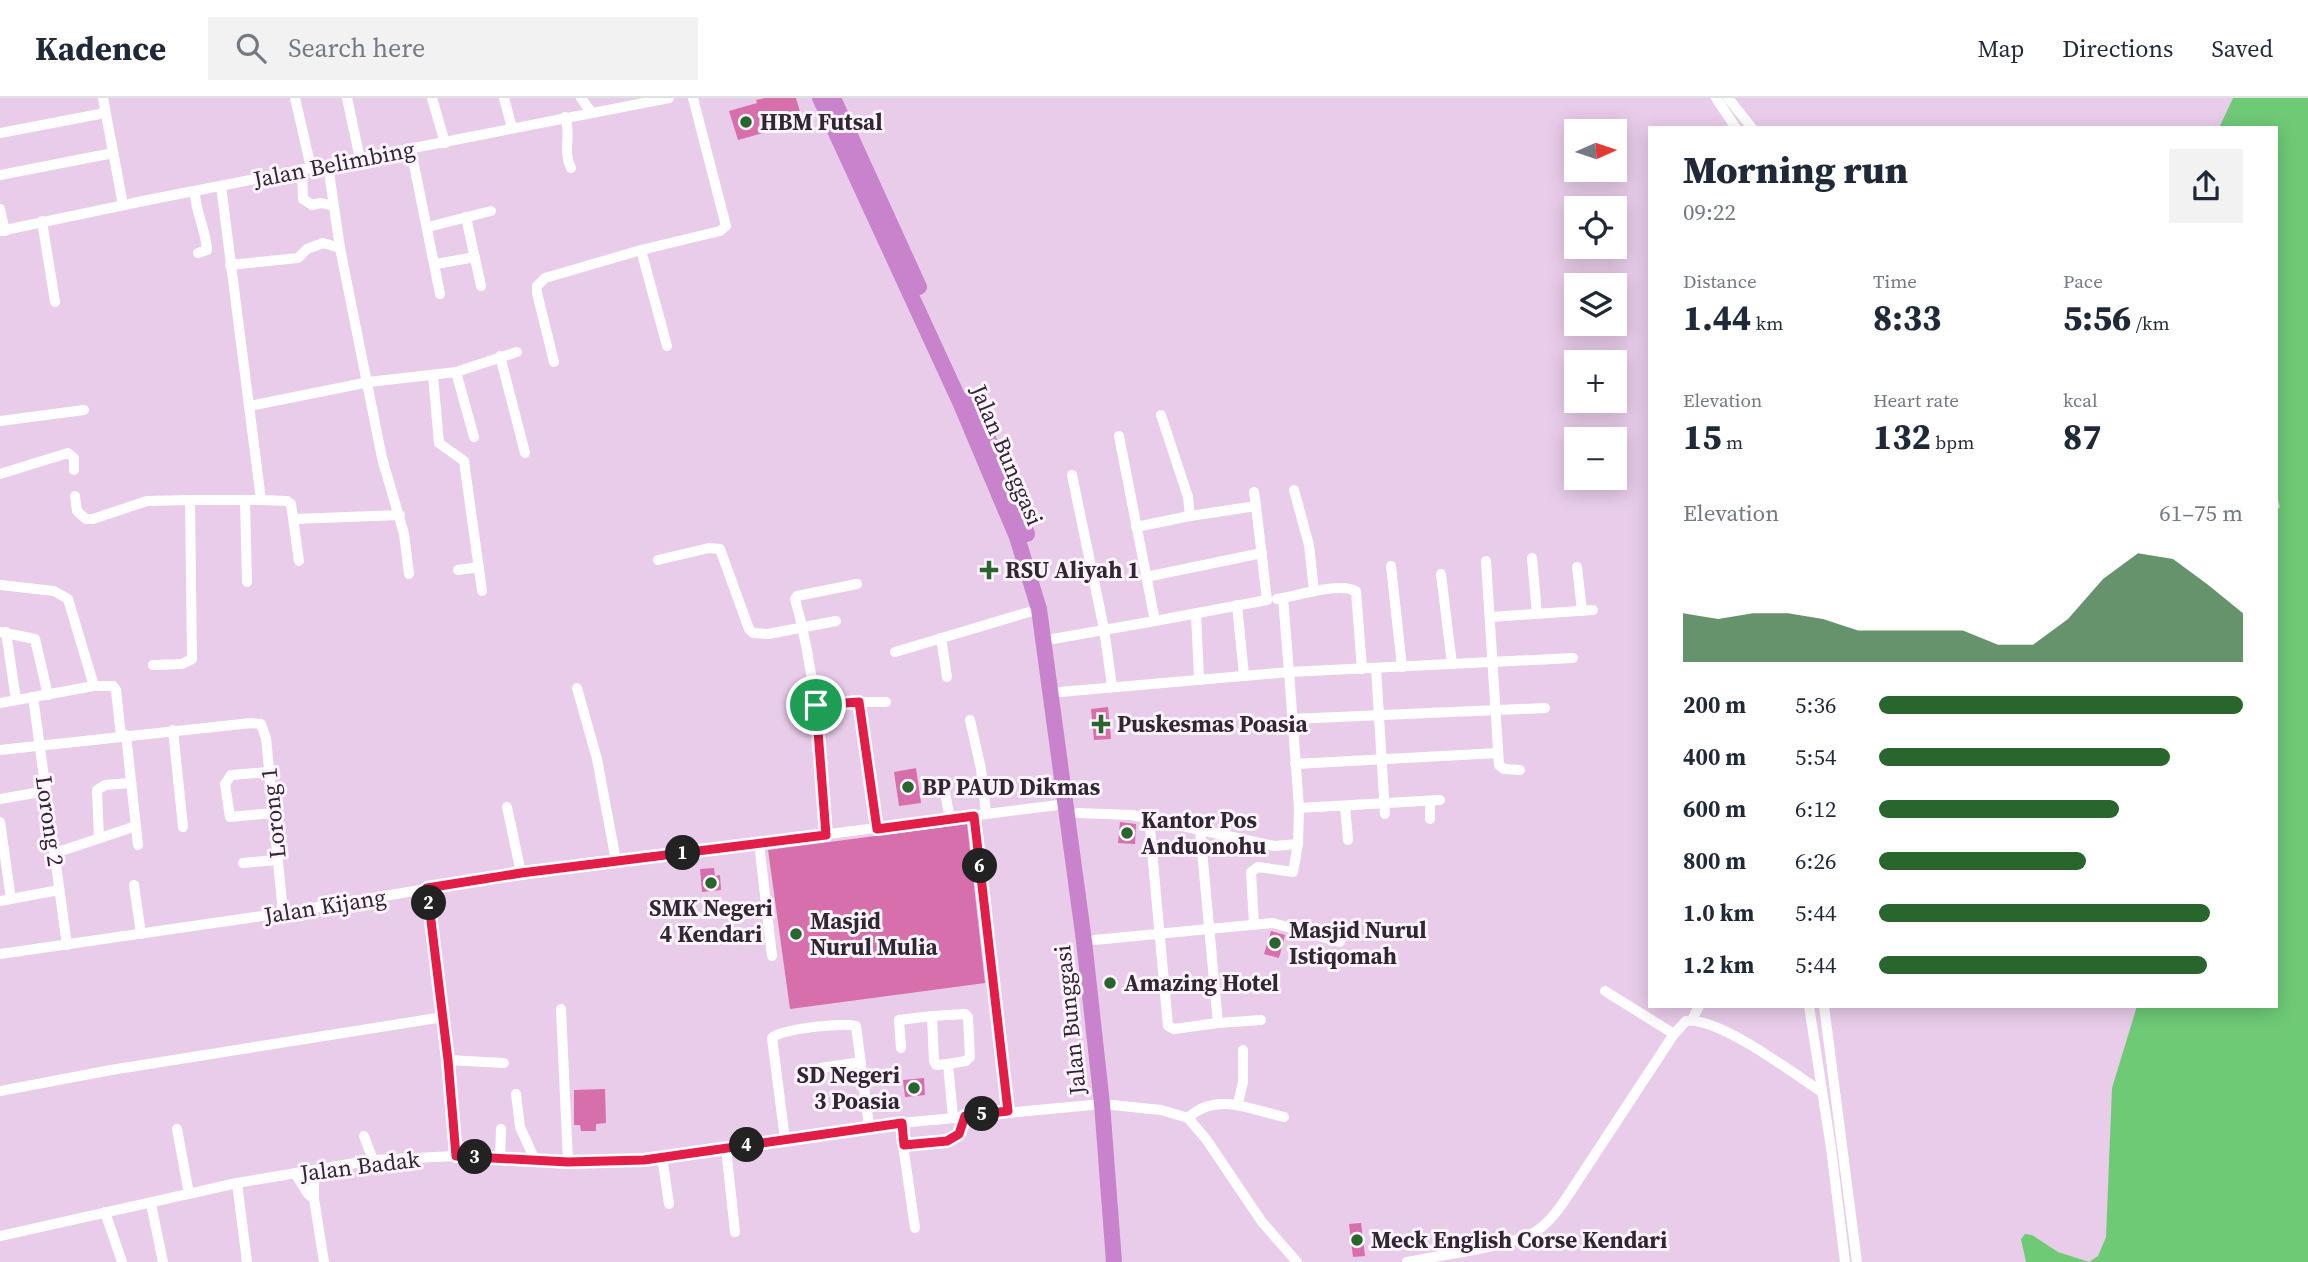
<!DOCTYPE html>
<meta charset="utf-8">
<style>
:root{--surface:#fff;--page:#f2f2f3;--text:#1f2937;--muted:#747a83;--line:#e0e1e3;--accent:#28662e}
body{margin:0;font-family:"Source Serif 4",serif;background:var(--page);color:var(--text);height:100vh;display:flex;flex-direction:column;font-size:26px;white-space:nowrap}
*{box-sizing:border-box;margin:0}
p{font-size:23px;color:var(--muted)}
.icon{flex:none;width:38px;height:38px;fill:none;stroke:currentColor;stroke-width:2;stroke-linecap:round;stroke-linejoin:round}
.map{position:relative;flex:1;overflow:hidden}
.panel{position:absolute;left:1648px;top:28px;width:630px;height:882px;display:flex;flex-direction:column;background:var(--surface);border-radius:0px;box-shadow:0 4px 18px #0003}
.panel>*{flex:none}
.needle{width:46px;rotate:87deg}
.fabs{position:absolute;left:1564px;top:21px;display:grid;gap:14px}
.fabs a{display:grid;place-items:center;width:63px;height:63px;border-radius:0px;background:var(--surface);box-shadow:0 4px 18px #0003;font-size:35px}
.pin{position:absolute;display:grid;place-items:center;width:60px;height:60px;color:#fff;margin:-30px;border:4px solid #fff;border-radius:50%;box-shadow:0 2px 7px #0007}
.km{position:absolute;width:35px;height:35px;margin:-18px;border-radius:50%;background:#222;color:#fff;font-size:19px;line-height:35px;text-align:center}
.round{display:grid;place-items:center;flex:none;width:74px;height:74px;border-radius:0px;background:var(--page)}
.head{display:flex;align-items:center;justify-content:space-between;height:119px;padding:0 35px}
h1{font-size:38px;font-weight:800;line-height:52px}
.metrics{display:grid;grid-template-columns:repeat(3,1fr);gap:10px;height:119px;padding:7px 35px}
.metrics div{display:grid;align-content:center}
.metrics b{font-size:35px;font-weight:800}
.metrics small{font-size:19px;font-weight:400}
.metrics p{font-size:19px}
.chart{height:196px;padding:14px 35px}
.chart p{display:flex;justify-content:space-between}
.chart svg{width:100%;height:126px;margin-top:7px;fill:var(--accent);opacity:.7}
ul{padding:0 35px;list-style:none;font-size:23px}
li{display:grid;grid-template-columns:112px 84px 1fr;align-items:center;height:52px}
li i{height:18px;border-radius:9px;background:var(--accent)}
header{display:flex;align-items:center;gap:42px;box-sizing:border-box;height:98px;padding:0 35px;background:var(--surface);border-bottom:2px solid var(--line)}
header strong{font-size:33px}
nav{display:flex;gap:38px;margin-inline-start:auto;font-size:24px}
.search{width:490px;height:63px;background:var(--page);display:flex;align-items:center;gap:18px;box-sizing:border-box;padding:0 24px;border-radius:0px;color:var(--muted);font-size:26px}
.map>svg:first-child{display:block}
.water{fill:#6fca76}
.building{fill:#d66fab}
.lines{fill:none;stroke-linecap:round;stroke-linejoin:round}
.minor{stroke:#fff;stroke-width:10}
.highway{stroke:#c982cc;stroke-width:16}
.route-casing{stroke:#fff;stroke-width:14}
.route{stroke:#e11d48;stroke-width:9}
.poi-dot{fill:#28662e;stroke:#fdf4fd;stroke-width:2.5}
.labels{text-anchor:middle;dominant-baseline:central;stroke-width:6;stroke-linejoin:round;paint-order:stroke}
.poi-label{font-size:23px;font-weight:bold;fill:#312631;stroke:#fdf4fd;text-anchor:start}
.street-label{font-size:23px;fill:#312631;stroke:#fdf4fd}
</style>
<header>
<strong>Kadence</strong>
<div class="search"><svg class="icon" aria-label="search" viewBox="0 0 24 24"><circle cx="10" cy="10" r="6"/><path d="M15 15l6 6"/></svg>Search here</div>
<nav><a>Map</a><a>Directions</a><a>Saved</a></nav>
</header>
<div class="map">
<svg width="2308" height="1164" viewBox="0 0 2308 1164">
<rect width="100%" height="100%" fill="#e9ccea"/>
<g class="water">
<polygon points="2233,0 2308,0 2308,1164 2089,1164 2098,1158 2106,1139 2112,990 2137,908 2277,908 2277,412 2280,409 2277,399 2277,30 2219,30"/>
<polygon points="2025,1136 2032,1137 2058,1154 2089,1164 2026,1164 2021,1141"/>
</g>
<g class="building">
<polygon points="765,0 796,0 803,24 738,42 729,13 757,5 756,2"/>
<polygon points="1108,609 1111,641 1094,642 1091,611"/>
<polygon points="916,670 921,705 899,708 894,674"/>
<polygon points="1120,724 1136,726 1135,746 1118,745"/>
<polygon points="967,726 985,885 790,911 768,752"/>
<polygon points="714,770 715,778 720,777 721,792 702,794 700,771"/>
<polygon points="1271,833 1285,837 1279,860 1264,856"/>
<polygon points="924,980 925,997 905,999 903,982"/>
<polygon points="605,991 606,1025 596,1026 596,1033 581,1033 580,1027 574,1027 574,992"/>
<polygon points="1361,1125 1365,1158 1353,1159 1349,1126"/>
</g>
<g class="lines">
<g class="minor">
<polyline points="103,0 123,107"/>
<polyline points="295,0 311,70"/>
<polyline points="347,0 360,61"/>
<polyline points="432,0 445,45"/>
<polyline points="504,0 512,30"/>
<polyline points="581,0 591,14"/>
<polyline points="1716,0 1736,30"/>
<polyline points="1728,0 1752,30"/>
<path d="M565,19C572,37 562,52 571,70"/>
<polyline points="0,35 105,15"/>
<polyline points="411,52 440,196"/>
<polyline points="328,67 340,150 382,360 404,436 409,476"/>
<polyline points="302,71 303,101 312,107 321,105 334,108"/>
<polyline points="0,77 113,55"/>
<path d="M195,94C195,114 206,131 207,152L198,155"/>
<polyline points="0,111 5,133"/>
<polyline points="466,119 481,188"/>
<polyline points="42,123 55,204"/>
<polyline points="428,129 491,113"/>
<polyline points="0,133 153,101 669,0"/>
<polyline points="641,152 667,248"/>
<polyline points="436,166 475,159"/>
<polyline points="230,167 298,160 307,151 323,145 340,150"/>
<polyline points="500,258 525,355"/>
<polyline points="554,264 537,195 537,188 545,180 641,152 720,133 726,128 693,0"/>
<polyline points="456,274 474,339"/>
<polyline points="433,278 439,345 464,363 482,493"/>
<polyline points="250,308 369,284 456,274 517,254"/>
<polyline points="0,323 84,312"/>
<polyline points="0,376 68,355 74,360 74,372"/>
<polyline points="1072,377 1104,531 1112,588"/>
<polyline points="1294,392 1309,447 1314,493"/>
<polyline points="1254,394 1256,408"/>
<polyline points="75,398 77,413 86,421 93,421 147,403 190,402"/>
<polyline points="261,402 287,403 291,406 299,463"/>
<polyline points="245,403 247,484"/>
<polyline points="295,421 400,417"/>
<polyline points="1136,429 1190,418 1188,399 1161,317"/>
<polyline points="1532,460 1537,516"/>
<polyline points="658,462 709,450 720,451 749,531 753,535 768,536 836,523"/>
<polyline points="1486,463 1499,667 1504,671 1520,672"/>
<polyline points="1391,468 1402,569"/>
<polyline points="1577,469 1582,513"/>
<polyline points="458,472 479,469"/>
<polyline points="1441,476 1452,566"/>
<polyline points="1146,479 1262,455"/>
<polyline points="0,487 54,493 68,501 94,588"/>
<polyline points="1283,500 1289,574 1573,560"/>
<path d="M1277,501C1297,498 1337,484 1356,493L1362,571"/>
<polyline points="1237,507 1244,577"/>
<polyline points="1196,516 1199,581"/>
<polyline points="1491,519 1593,512"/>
<polyline points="1155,523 1267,502 1256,408 1190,418"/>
<polyline points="0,534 35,541 48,597"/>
<polyline points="6,534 16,602"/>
<polyline points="941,540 947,579"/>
<polyline points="1053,541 1155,523 1119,338"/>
<polyline points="895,554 1039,511"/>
<polyline points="153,567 182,566 192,561 190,402 261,402 221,88"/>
<polyline points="1376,570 1385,716"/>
<polyline points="577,590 597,661 616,763"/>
<polyline points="1060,594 1289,574 1299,710 1298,746 1274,748 1132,717 1078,715"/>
<polyline points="33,599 67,847"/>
<polyline points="0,605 94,588 113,588 116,592 121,638"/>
<polyline points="816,607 859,604"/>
<polyline points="1292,621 1545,610"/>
<polyline points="970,622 981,671 986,716"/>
<polyline points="173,632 183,729"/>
<polyline points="126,637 138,747"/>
<polyline points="0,652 251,625 261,626 266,640 283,815"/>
<polyline points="1295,666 1498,655"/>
<polyline points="269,674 231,677 225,686 230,719 273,715"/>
<polyline points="943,684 950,721"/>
<polyline points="0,701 46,693"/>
<polyline points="1430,703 1430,721"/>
<polyline points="1345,708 1348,742"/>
<polyline points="507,709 521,775"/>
<polyline points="1299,710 1440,702"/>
<polyline points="974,718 1008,1013"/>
<polyline points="1149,720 1168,928 1174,931 1218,925 1200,731"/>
<polyline points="0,724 11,801"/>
<polyline points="877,731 859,604 886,604"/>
<path d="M826,737C820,658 817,578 795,501L797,498L857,486"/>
<polyline points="99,740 97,692 105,687 131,685"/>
<polyline points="759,745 772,858"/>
<polyline points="55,755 136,728"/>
<polyline points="243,765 277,762"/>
<polyline points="134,787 141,836"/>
<polyline points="427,790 443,919"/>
<polyline points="0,803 59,792"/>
<polyline points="1254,827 1251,774 1258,769 1293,774 1298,746"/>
<polyline points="1094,842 1273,825 1340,844"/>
<polyline points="0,856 283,815 521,775 1066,706"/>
<polyline points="1605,893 1674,936"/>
<polyline points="1809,908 1831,1050 1845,1164"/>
<polyline points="1824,908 1857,1164"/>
<polyline points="561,911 568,1064"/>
<polyline points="932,918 965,916 968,919 970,959 966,963 948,966"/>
<polyline points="1692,922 1699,908"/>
<polyline points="1218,925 1261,922"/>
<polyline points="901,950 899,922 932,918 934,963 936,967 948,966 953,1019"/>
<polyline points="448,962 504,965"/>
<polyline points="821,970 861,964"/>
<polyline points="0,993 111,972 443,919 456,1058"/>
<polyline points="516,996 520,1029 535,1062"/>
<polyline points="1238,1005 1243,984 1243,952"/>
<path d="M1188,1020C1216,993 1252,1012 1284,1019"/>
<polyline points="177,1031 189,1096"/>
<polyline points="364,1038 373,1062"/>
<path d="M785,1041L772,940C780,931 844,924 856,928L869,1028"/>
<polyline points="726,1050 735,1134"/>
<polyline points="662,1059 669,1106"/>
<polyline points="500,1060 501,1031"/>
<polyline points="314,1072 314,1101"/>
<polyline points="295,1075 308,1096 314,1101 324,1164"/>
<polyline points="237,1085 247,1164"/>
<polyline points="151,1106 163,1164"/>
<polyline points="105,1114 122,1164"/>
<path d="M915,1130L903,1047C932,1045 957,1051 965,1018"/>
<polyline points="0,1138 237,1085 373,1062 456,1058 568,1064 644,1062 869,1028 1102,1006 1161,1012 1188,1020 1206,1041 1262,1124 1297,1164"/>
<path d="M1407,1164C1439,1157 1510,1149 1535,1134C1548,1126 1557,1114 1565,1102L1674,936L1686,923C1718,918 1794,976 1822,994"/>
</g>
<g class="highway">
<polyline points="820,0 960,304 1017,439 1039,511 1084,843 1102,1006 1114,1164"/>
<polyline points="833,0 919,189"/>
<polyline points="970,301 1013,396 1027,436"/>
</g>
</g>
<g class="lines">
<g class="route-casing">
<polygon id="route" points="859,604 877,731 974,718 1008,1013 965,1018 959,1036 947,1043 904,1047 902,1025 644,1062 568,1064 456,1058 448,962 427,790 521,775 826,737 816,607"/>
</g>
<use href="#route" class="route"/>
</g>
<g class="poi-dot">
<circle cx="746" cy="24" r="7"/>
<path d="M985.5 461.5h7v7h7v7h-7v7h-7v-7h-7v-7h7z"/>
<path d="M1097.5 615.5h7v7h7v7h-7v7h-7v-7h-7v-7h7z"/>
<circle cx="908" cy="689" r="7"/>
<circle cx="1127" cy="735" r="7"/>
<circle cx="711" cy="785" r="7"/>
<circle cx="796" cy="836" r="7"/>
<circle cx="1275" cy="845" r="7"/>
<circle cx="1110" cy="885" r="7"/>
<circle cx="914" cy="990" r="7"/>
<circle cx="1357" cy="1142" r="7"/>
</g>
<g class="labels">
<g class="poi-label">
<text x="760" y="24">HBM Futsal</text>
<text x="1005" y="472">RSU Aliyah 1</text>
<text x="1117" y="626">Puskesmas Poasia</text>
<text x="922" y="689">BP PAUD Dikmas</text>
<text x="1141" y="722">Kantor Pos<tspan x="1141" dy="26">Anduonohu</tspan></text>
<text x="711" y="810" text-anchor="middle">SMK Negeri<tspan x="711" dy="26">4 Kendari</tspan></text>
<text x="810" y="823">Masjid<tspan x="810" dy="26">Nurul Mulia</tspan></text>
<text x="1289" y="832">Masjid Nurul<tspan x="1289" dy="26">Istiqomah</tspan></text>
<text x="1124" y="885">Amazing Hotel</text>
<text x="900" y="977" text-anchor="end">SD Negeri<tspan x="900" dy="26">3 Poasia</tspan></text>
<text x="1371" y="1142">Meck English Corse Kendari</text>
</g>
<g class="street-label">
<text transform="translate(334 66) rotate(-11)">Jalan Belimbing</text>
<text transform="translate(1007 357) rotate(67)">Jalan Bunggasi</text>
<text transform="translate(273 715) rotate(-96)">Lorong 1</text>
<text transform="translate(50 723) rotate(82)">Lorong 2</text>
<text transform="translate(325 808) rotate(-9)">Jalan Kijang</text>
<text transform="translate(1070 922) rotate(-96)">Jalan Bunggasi</text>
<text transform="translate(360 1068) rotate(-7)">Jalan Badak</text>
</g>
</g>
</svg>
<div class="fabs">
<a><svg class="needle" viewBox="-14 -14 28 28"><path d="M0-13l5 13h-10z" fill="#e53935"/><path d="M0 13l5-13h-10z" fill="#747a83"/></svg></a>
<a><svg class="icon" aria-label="locate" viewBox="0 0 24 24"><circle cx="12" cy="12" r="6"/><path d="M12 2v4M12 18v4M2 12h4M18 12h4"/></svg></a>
<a><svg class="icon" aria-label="layers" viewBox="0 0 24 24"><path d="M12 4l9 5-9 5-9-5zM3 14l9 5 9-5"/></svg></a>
<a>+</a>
<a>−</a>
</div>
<div class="pin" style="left:816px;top:607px;background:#1e9e55"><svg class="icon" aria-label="arrive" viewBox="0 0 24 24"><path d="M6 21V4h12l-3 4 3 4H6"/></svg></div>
<b class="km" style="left:683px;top:755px">1</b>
<b class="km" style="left:429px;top:805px">2</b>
<b class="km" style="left:475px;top:1059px">3</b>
<b class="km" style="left:747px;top:1047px">4</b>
<b class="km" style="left:982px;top:1016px">5</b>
<b class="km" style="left:980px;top:768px">6</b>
<section class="panel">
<div class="head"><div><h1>Morning run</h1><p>09:22</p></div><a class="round"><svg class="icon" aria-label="share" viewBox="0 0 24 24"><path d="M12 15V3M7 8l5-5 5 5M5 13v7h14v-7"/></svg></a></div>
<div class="metrics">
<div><p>Distance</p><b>1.44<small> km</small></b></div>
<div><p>Time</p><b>8:33</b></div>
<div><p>Pace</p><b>5:56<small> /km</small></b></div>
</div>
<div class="metrics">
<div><p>Elevation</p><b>15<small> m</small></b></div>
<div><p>Heart rate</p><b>132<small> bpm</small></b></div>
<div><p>kcal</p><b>87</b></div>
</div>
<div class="chart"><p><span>Elevation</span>61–75 m</p>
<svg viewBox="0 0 160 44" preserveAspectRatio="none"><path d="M0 44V27L10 29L20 27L30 27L40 29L50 33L60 33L70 33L80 33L90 38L100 38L110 29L120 15L130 6L140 8L150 17L160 27V44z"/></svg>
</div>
<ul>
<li><b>200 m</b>5:36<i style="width:100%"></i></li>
<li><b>400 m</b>5:54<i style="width:80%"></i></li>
<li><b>600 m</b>6:12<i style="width:66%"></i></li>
<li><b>800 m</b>6:26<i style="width:57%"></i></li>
<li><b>1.0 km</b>5:44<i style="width:91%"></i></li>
<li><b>1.2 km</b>5:44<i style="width:90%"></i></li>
</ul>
</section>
</div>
